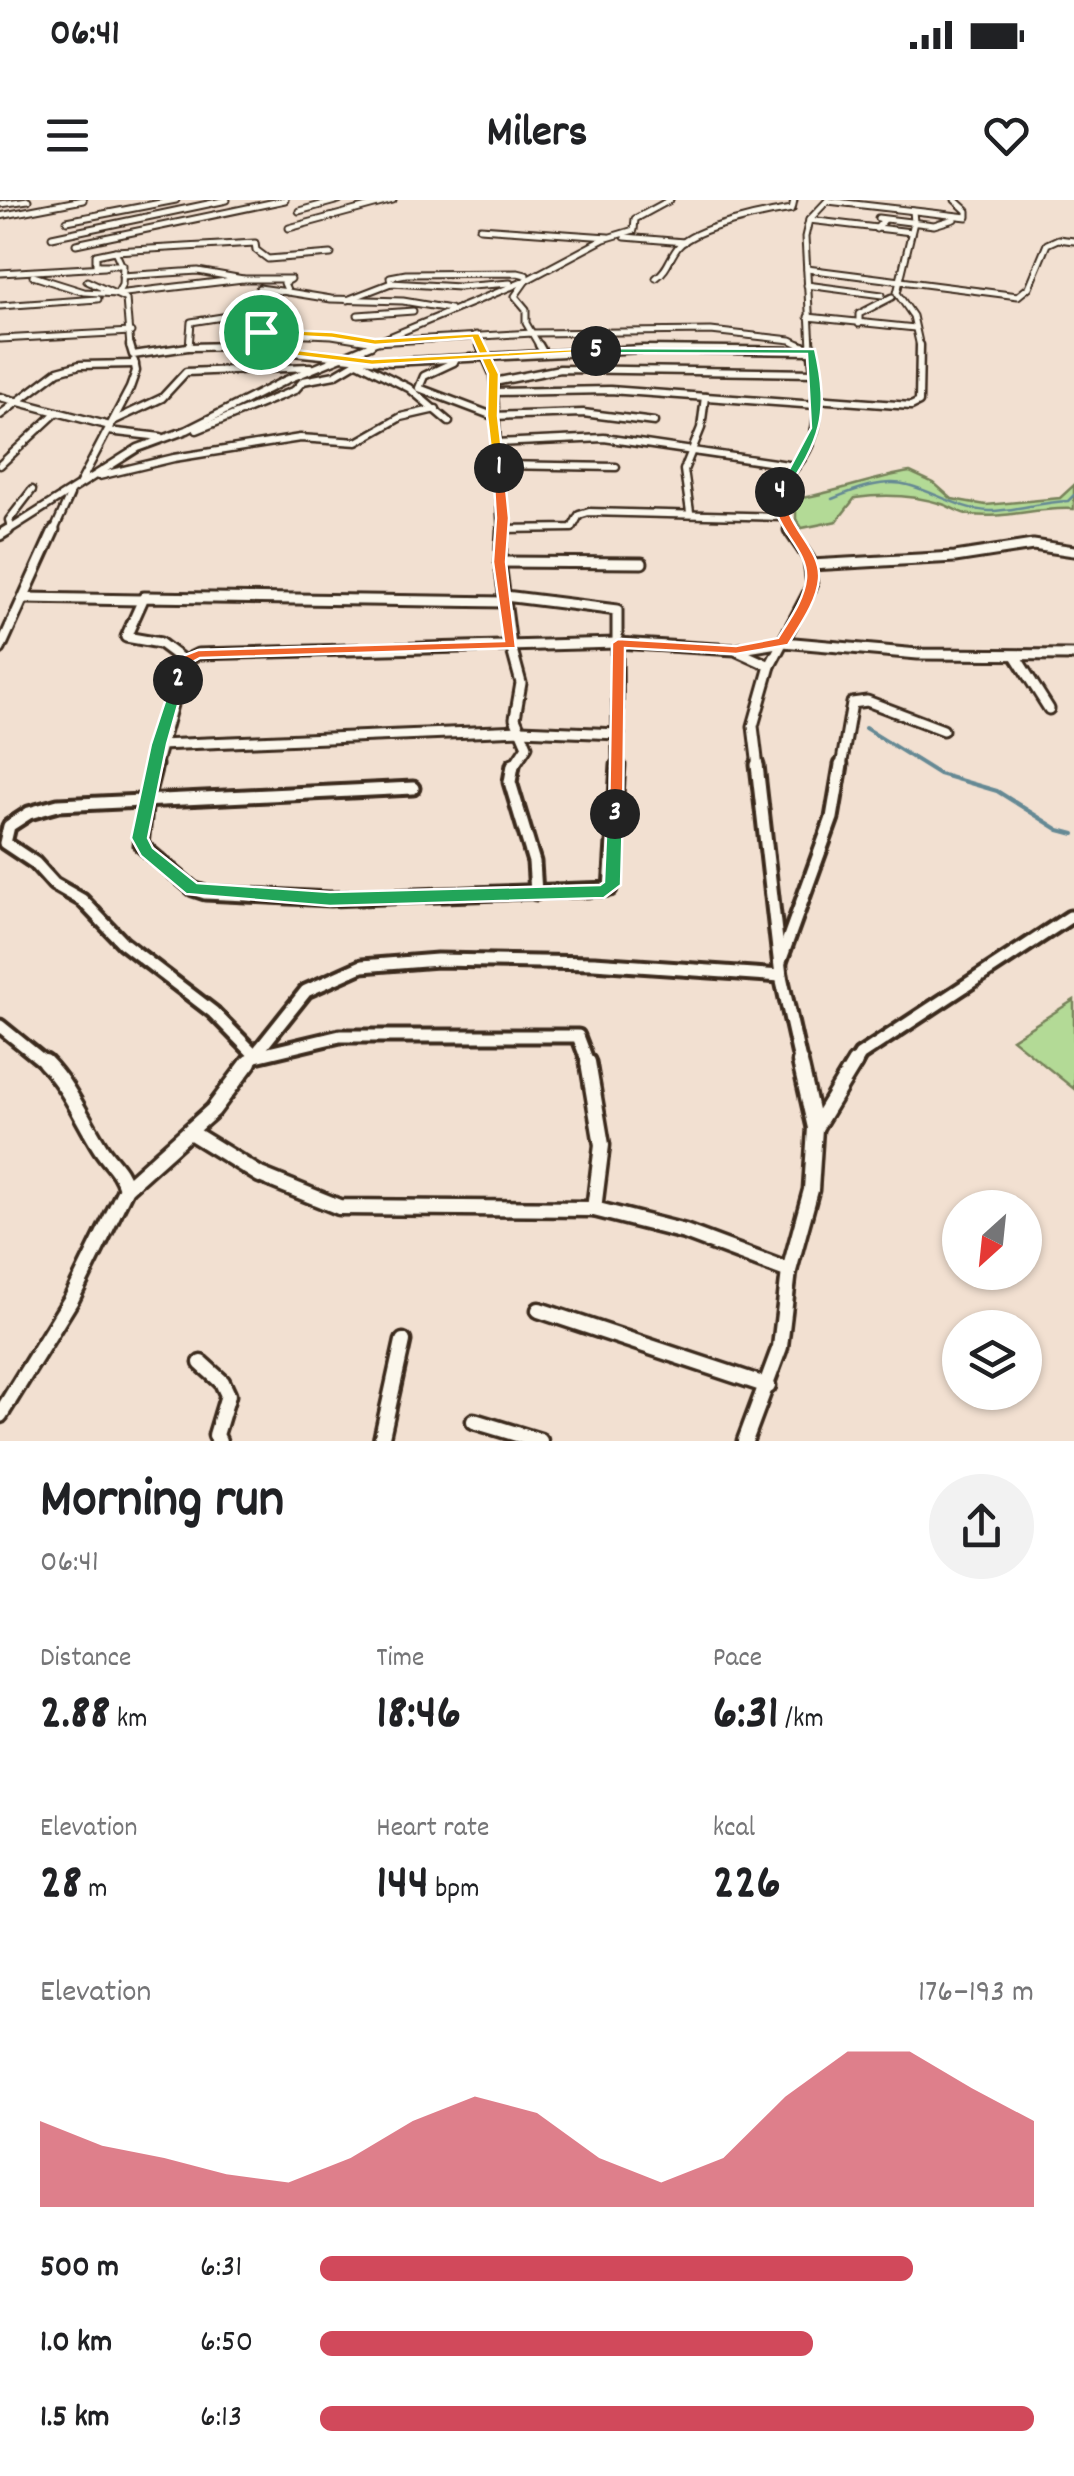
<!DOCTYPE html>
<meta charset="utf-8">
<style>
:root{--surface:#fff;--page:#f2f2f2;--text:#202124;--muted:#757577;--accent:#d1495b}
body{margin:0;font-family:Dekko,sans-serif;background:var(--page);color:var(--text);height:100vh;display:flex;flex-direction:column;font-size:38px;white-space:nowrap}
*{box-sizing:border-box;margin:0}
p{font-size:32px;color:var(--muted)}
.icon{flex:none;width:55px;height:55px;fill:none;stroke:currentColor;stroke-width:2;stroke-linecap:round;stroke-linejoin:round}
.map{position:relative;height:1241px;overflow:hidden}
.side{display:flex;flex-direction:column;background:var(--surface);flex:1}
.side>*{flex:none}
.needle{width:65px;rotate:207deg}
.fabs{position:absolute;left:942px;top:990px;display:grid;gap:20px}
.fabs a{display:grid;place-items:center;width:100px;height:100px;border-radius:50%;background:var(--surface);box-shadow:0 2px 8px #0004;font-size:50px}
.pin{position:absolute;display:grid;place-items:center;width:85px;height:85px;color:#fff;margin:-42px;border:5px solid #fff;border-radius:50%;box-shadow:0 2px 10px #0007}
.km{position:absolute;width:50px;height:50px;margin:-25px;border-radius:50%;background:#222;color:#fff;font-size:28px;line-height:50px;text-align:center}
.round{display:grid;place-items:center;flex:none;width:105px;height:105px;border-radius:52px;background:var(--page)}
.summary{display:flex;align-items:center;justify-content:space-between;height:170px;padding:0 40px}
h1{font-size:55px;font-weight:700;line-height:75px}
.stats{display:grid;grid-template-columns:repeat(3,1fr);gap:15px;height:170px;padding:10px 40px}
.stats div{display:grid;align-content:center}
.stats b{font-size:50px;font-weight:700}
.stats small{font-size:28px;font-weight:400}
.stats p{font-size:28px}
.chart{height:280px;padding:20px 40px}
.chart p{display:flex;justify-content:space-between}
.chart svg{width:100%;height:180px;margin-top:10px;fill:var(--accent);opacity:.7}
ul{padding:0 40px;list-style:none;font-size:32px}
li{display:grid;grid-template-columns:160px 120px 1fr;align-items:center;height:75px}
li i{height:25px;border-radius:12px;background:var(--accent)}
.status{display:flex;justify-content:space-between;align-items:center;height:70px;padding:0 50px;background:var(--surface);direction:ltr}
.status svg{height:28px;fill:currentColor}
header{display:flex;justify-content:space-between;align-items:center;height:130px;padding:0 40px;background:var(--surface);font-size:45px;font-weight:700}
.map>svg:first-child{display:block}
.green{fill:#b3da96;stroke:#77825a;stroke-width:2.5}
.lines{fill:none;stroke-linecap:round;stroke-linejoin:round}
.stream-far1{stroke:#658994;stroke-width:2.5}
.stream{stroke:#658994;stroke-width:4}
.street-far4-casing{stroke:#3b2a1e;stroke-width:9}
.street-far3-casing{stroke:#3b2a1e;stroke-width:11}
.street-far2-casing{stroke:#3b2a1e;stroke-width:15}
.street-far1-casing{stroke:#3b2a1e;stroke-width:19}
.street-casing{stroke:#3b2a1e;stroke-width:21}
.street-far4{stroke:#fbf7ec;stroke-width:5}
.street-far3{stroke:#fbf7ec;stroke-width:6}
.street-far2{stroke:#fbf7ec;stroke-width:9}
.street-far1{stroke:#fbf7ec;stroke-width:11}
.street{stroke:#fbf7ec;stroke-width:14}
.split-1{fill:#f5b400;stroke:#fff;stroke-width:2.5}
.split-2{fill:#f0652b;stroke:#fff;stroke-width:2.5}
.split-3{fill:#22a559;stroke:#fff;stroke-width:2.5}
.split-4{fill:#f0652b;stroke:#fff;stroke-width:2.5}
.split-5{fill:#22a559;stroke:#fff;stroke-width:2.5}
.split-6{fill:#f5b400;stroke:#fff;stroke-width:2.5}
</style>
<div class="status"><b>06:41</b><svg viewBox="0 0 49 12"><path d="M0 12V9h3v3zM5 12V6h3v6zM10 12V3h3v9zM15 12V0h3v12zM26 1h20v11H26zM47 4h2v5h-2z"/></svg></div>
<header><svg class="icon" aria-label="menu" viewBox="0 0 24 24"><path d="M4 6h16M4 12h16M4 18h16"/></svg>Milers<svg class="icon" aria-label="heart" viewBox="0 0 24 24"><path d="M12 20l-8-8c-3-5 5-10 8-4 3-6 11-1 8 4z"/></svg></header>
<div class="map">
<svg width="1074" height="1241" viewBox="0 0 1074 1241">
<rect width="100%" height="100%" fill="#f2e0d1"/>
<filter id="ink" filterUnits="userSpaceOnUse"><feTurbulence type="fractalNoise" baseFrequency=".01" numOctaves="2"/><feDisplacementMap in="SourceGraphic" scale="20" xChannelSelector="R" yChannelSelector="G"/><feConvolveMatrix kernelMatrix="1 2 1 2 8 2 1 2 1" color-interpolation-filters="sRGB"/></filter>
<g filter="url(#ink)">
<g class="green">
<path d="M910,272L934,283L952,299L986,305L1060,298L1074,285V309C1036,307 1006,319 971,315C960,314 952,307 942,304C914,295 883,294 855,298L837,321L802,328L796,319V299C835,293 871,278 910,272Z"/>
<polygon points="1074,800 1074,889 1012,839"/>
</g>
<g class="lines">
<path class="stream-far1" d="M832,299C854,290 884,278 908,285C935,292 961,310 990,311C1014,311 1042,302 1068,301L1074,295"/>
<polyline class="stream" points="865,528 939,574 997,591 1059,630 1074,634"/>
<g class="street-far4-casing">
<g id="street-far4">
<polyline points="828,1 967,17 967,11 955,0"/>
<polyline points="0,4 28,0"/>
<polyline points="299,11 339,0"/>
<polyline points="913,11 914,22 897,93 913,116 920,147"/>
<polyline points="0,16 83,0"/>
<polyline points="809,20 911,32"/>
<polyline points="67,21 176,0"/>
<polyline points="289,28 393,0"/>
<polyline points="480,28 608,37"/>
<polyline points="876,29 884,20 878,18 934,25 954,19"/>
<polyline points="52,37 227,0"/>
<polyline points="625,37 684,42"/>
<polyline points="76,44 285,0"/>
<polyline points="115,51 255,43 256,50 268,59 331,54"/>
<polyline points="807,69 1018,96 1029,87 1047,44 1058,39 1074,41"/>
<polyline points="0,73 105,67"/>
<polyline points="33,76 84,92 117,94 243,79 198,71 122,76"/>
<path d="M656,78C669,69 669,57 679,46C696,27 766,13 792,9L794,0"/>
<polyline points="243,79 291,79 284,83 288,92 259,88"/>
<polyline points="87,81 126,99 130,147"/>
<polyline points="525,82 515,96 526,109 526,123 540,147"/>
<polyline points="391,83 390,77 406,74 518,73 526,75 526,80"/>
<polyline points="807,85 882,95"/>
<polyline points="288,92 331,99 403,101 450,109"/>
<polyline points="117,94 122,85 123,65 96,65 96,55 115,51 121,64"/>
<polyline points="347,100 391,83 459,87 510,83"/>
<polyline points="0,106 98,99"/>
<polyline points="358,115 413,111"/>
<polyline points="808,117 915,128"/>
<polyline points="859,124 859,114 892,97"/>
<polyline points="261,132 332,135 375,142 533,133 711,131 791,140 805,147"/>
<polyline points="476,135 481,147"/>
<polyline points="0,139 131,132"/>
<polyline points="185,147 247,147"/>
<polyline points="189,147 191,122 266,110"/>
<polyline points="365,147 525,81 604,39 634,30 635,19 670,0"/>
<polyline points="811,147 805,37 809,20 828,0"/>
</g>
</g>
<g class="street-far3-casing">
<g id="street-far3">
<polyline points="130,145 133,155 188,147 234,146 391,162 642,149 811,151"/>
<polyline points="480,145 493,174 502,333"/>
<polyline points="539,145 543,152"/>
<polyline points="800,145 810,150"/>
<polyline points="356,161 409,188 449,222"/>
<polyline points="454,162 424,176 419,188 493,216 583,213 654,222"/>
<polyline points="494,182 560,169 815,173"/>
<polyline points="495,192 610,190 816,205"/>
<polyline points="0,197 110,226"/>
<polyline points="815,199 911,206 919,202 920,145"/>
<polyline points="0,215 58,171 80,165 135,164"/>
<polyline points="113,221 162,198 186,172 310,167"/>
<polyline points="197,230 295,190 303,181 335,175 357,162"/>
<polyline points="108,231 161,237"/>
<polyline points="496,243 604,238 795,266"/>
<polyline points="0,265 57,212"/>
<polyline points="498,265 616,267"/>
<polyline points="99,276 174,258 300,238 357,242 401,217 436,209"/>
<polyline points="79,285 130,188 136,171 134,161"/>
<polyline points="690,312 684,270 701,228 705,197"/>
<polyline points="11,327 9,320 32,290"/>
<polyline points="502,329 572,328 579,315 589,312 783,317"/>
<polyline points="4,333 138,248 187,230 286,180 371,145"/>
<polyline points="53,333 70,295"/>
<path d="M790,333C768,263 799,285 814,232C821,208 813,171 811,145"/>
</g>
</g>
<g class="street-far2-casing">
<g id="street-far2">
<polyline points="502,330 500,362 511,446 521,483 515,518 527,546 513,567"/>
<polyline points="0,335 8,330"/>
<polyline points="500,362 642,363"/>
<polyline points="811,365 955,357 1033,345 1074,351"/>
<polyline points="505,396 617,410 617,443"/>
<polyline points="25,398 141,400"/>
<polyline points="617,443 618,567"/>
<polyline points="617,443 735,450 770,466"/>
<polyline points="0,449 54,330"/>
<polyline points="736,450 783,442 918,454 1074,455"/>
<polyline points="1016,457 1049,509"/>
<polyline points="184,461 160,443 126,437 144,397 505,402"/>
<polyline points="159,545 521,530 619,534"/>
<polyline points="155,567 184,461 198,454 617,443"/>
<polyline points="758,567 753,526 770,466 812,386 809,359 789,330"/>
<polyline points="841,567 852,503 867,501 943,530"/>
</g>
</g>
<g class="street-far1-casing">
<g id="street-far1">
<polyline points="155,565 146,600 141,645 193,689 205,693 330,699 610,689 618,565"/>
<polyline points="513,565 510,582 534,662 536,693"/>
<polyline points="757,565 781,776 801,865"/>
<polyline points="413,588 58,605 29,613 9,626 5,643 35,663 54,684 82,700 123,743 213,812 256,856 340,836 578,836 589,865"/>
<polyline points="780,762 832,618 841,565"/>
<polyline points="0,826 48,865"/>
<polyline points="247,865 306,791 362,766 437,760 594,763 781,776"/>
<polyline points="854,865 860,855 1070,717"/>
</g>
</g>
<g class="street-casing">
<g id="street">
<path d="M45,862C70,887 82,920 101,949C111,964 121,970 126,988"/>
<polyline points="588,862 602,945 594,1009"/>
<polyline points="815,928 855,862"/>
<polyline points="190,932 260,975 339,1007 594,1009 685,1032 789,1071"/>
<polyline points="539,1110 768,1186"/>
<polyline points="201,1163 222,1182 228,1195 216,1235 219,1241"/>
<polyline points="0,1215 72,1098 126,988 213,910 249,862"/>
<polyline points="474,1221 540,1241"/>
<polyline points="381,1241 403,1141"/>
<polyline points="745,1241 780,1147 789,1071 811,990 815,928 800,862"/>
</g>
</g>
<use href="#street-far4" class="street-far4"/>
<use href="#street-far3" class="street-far3"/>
<use href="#street-far2" class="street-far2"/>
<use href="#street-far1" class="street-far1"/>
<use href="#street" class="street"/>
</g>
</g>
<polygon class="split-1" points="261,129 332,132 375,139 479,133 499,174 498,216 504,268 499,271 493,268 487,216 488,174 472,138 375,145 332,138 258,134"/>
<polygon class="split-2" points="499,264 504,268 509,318 506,362 516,448 200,458 191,463 183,483 173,483 180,457 198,450 504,441 493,362 496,318 493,268"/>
<polygon class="split-3" points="173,477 185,480 167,544 148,638 153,648 197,683 330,692 600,685 604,682 607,614 615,608 623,614 621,685 604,698 330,706 186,694 141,656 131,638 151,544"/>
<path class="split-4" d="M776,289L786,292C783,326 822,347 819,379C817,402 800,425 788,445L736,454L625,448L623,614L621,618H609L612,443L618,439L736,446L778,438C789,420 804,400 806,379C809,345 766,326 776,289Z"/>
<path class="split-5" d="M596,148L815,149C830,216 820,240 784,294H776L811,228L807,154L592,153Z"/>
<polygon class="split-6" points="261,129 266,132 264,146 372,159 596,148 601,151 372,165 256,151 257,132"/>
</svg>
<div class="fabs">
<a><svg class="needle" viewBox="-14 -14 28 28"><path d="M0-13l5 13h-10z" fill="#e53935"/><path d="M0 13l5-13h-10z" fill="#757577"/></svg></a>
<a><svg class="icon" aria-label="layers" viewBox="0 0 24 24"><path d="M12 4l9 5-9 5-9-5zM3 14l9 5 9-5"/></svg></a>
</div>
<div class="pin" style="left:261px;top:132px;background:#1e9e55"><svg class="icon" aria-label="arrive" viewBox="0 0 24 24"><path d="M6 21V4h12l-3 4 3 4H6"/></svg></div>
<b class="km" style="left:499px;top:268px">1</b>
<b class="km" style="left:178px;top:480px">2</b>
<b class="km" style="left:615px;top:614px">3</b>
<b class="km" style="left:780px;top:292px">4</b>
<b class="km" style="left:596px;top:151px">5</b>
</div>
<section class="side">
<div class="summary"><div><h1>Morning run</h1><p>06:41</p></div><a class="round"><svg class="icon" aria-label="share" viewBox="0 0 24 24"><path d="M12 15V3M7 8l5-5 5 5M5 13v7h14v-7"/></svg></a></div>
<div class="stats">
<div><p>Distance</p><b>2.88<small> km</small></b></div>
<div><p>Time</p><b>18:46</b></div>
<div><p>Pace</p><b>6:31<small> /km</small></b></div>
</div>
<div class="stats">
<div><p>Elevation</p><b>28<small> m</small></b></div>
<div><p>Heart rate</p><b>144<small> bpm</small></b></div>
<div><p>kcal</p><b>226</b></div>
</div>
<div class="chart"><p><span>Elevation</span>176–193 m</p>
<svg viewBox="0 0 160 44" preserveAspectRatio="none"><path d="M0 44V23L10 29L20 32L30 36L40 38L50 32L60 23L70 17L80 21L90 32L100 38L110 32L120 17L130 6L140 6L150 15L160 23V44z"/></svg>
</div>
<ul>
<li><b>500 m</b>6:31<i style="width:83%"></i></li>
<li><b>1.0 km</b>6:50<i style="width:69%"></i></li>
<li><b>1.5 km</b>6:13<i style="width:100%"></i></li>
</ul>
</section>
